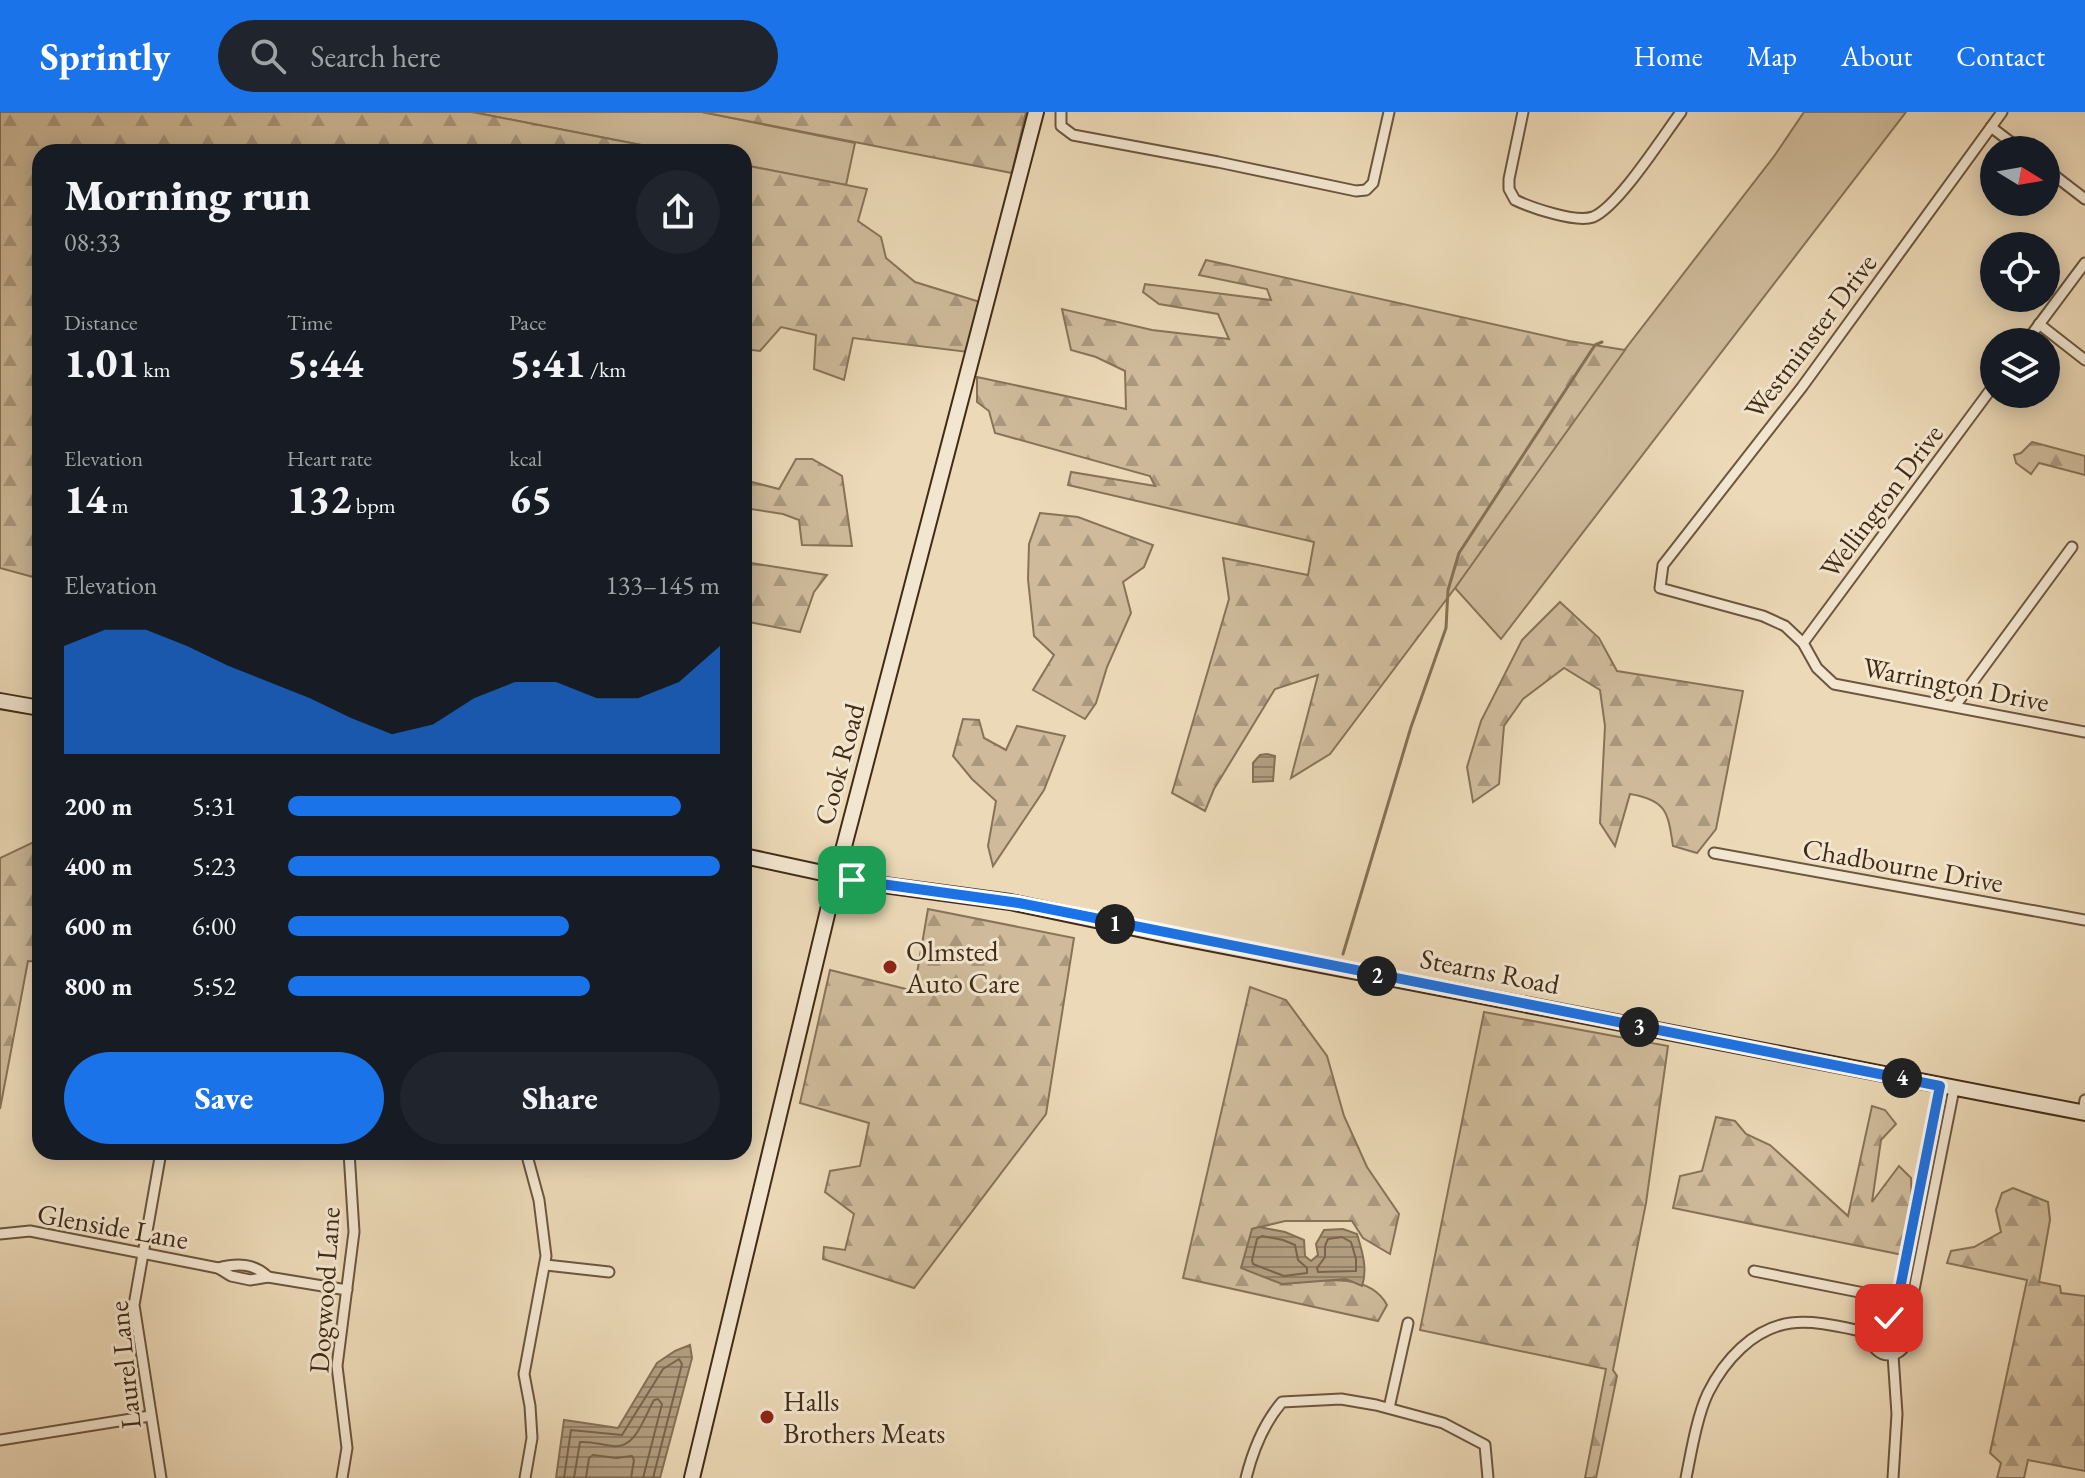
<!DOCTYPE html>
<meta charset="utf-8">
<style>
:root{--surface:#171b24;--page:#20242c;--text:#f1f3f6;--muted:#9ea1a6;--accent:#1a73e8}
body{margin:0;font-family:"EB Garamond",serif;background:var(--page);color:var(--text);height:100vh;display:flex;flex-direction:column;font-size:30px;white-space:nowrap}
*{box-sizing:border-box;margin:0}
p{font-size:26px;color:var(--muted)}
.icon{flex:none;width:44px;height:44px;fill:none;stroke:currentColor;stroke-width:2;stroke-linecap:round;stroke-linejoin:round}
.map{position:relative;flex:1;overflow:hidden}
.drawer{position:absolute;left:32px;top:32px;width:720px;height:1016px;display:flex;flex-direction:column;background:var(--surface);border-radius:24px;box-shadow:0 4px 20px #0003}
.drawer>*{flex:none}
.needle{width:52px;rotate:101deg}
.controls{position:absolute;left:1980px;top:24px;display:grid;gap:16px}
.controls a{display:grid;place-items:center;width:80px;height:80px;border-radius:50%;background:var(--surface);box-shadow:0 4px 20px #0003;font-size:40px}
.pin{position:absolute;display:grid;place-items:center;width:68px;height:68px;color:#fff;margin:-34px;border-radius:16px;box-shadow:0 4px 12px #0006}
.km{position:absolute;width:40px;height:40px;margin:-20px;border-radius:50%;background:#222;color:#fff;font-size:22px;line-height:40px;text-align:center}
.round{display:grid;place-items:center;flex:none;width:84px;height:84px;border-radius:42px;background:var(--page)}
.summary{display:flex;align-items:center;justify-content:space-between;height:136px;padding:0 32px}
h1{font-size:44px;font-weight:800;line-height:60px}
.figures{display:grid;grid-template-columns:repeat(3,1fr);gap:12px;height:136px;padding:8px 32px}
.figures div{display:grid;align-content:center}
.figures b{font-size:40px;font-weight:800}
.figures small{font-size:22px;font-weight:400}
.figures p{font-size:22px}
.chart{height:224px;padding:16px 32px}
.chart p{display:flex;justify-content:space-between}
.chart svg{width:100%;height:144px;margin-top:8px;fill:var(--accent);opacity:.7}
.primary-button{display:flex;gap:16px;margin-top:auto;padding:16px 32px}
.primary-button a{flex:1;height:92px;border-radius:48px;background:var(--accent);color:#fff;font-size:32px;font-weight:800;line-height:92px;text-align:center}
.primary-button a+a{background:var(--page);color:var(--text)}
ul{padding:0 32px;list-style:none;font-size:26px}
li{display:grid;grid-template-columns:128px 96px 1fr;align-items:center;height:60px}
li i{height:20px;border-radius:10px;background:var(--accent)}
header{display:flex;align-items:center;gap:48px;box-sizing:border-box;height:112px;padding:0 40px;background:var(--accent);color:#fff}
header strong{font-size:38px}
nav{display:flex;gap:44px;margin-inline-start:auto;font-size:28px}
.search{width:560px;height:72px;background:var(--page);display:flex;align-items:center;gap:20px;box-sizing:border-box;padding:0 28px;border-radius:44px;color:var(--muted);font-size:30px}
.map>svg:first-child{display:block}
.grass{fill:#cfbb9b;stroke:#887358;stroke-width:2}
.forest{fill:url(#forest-firs);stroke:#887358;stroke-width:2}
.water{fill:url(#water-rules);stroke:#857055;stroke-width:2}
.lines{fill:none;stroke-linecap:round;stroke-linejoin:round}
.shore{stroke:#7a644a;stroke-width:2}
.stream{stroke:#857055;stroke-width:3}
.street-casing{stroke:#6c563e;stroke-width:13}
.secondary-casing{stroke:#412b15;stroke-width:18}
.street{stroke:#f3e6d0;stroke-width:9}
.secondary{stroke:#f3e6d0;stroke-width:14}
.route-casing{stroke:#fff;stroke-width:16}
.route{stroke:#1a73e8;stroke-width:10}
.poi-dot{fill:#8f2418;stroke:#f3e6d0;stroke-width:3}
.labels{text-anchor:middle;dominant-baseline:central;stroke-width:6;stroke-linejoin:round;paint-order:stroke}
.street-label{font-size:28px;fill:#412b15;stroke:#f3e6d0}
.poi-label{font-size:28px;fill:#412b15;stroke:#f3e6d0;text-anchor:start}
</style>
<header>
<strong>Sprintly</strong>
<div class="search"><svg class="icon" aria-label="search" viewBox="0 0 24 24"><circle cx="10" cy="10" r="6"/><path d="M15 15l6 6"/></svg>Search here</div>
<nav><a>Home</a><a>Map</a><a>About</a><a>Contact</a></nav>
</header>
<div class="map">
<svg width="2085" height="1366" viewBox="0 0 2085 1366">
<defs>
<pattern id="forest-firs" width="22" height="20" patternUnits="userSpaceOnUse" patternTransform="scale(2)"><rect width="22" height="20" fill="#cfbb9b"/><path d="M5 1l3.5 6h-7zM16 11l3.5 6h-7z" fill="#aa987d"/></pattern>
<pattern id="water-rules" width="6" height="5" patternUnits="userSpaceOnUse" patternTransform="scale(2)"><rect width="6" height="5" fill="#b29e80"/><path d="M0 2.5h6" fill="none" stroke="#928168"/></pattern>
</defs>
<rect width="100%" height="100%" fill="#ecd9b7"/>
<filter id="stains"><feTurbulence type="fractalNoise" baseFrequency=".0025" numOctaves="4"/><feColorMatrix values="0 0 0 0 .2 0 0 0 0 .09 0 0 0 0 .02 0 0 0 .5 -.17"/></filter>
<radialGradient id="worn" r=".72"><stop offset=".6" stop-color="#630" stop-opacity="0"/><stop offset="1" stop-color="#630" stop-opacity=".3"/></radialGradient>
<g class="grass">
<polygon points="472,0 702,0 855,31 846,73 744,53 744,40 677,40"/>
<polygon points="1804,0 1906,0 1501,527 1455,476 1572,306 1775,43"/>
</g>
<g class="forest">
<polygon points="0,0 472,0 677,40 40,40 40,467 0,456"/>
<polygon points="702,0 1026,0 1012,61"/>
<polygon points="744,53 867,77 858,109 881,125 886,146 915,170 980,190 968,240 853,226 844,268 814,257 816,223 781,215 760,239 744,237"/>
<polygon points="1206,148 1569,229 1625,238 1455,476 1330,642 1291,666 1318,563 1275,577 1214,677 1205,699 1172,681 1229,487 1223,446 1308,463 1314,430 1068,373 1071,360 1155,374 1150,364 995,321 989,299 977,290 977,265 1126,297 1125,259 1096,245 1071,238 1062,197 1152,218 1229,227 1218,202 1159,192 1143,180 1145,172 1271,188 1267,177 1199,163"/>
<polygon points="2032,330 2085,344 2085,363 2039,351 2031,362 2016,351 2014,343 2021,341"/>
<polygon points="796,347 812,347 842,364 852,434 802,433 799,408 783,402 744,396 744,368 779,377"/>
<polygon points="1040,401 1078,405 1153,433 1144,455 1123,470 1131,501 1107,555 1096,591 1085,607 1033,578 1054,543 1034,524 1028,467 1029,432"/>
<polygon points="744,450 827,463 814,480 800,520 744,509"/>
<path d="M1560,490L1599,526L1617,559L1743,579L1716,717L1697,741L1673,734C1668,701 1667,688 1630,682L1615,734L1600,711L1605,614L1600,578L1564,556L1523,587L1504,614L1499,672L1473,690L1467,655L1481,609L1522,528Z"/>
<polygon points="963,607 979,608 984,626 1006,638 1017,614 1065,624 1044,678 993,754 988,734 996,689 972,667 953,644"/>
<polygon points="40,727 40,850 28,849 0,997 0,746"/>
<polygon points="928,797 1074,826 1046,1002 914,1176 823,1147 824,1135 845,1138 854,1102 825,1080 830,1059 860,1054 869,1011 800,991 830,858 914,879"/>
<path d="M1250,875L1286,888L1327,944L1344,1004L1367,1055L1399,1102L1390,1142L1363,1126L1352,1109H1285L1252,1117L1282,1172C1315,1169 1369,1158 1387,1193L1378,1209L1183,1166Z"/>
<polygon points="1484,900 1668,934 1646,1091 1613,1258 1617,1264 1596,1366 1585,1366 1606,1257 1420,1218"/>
<polygon points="1872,994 1885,998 1896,1012 1881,1028 1872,1090 1899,1054 1911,1066 1912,1097 1903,1143 1673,1096 1680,1064 1702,1059 1716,1005 1735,1009 1746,1022 1770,1033 1848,1104"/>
<polygon points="2013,1076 2048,1090 2050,1108 2039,1170 2060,1174 2061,1181 2085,1184 2085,1359 2028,1348 2024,1366 1997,1366 2001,1351 1990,1341 2027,1168 1947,1151 1951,1139 1974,1135 2001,1120 1996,1098 2002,1081"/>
</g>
<g class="water">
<polygon points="1267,642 1275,644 1273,669 1253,670 1253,651 1260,643"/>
<path d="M1259,1115L1285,1120L1304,1128L1305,1144L1311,1149L1318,1143L1316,1132L1324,1118L1343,1117L1357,1122C1362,1139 1368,1157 1362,1174L1346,1167L1282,1172L1241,1156L1252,1117Z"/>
<polygon points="690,1233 692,1246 660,1366 556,1366 564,1308 618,1316 657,1251 675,1239"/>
</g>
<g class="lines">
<g class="shore">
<polygon points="1262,1124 1283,1128 1295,1133 1298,1148 1307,1156 1307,1161 1284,1164 1253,1152 1252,1148 1257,1127"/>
<polygon points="1342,1125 1351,1130 1356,1147 1356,1159 1318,1160 1317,1156 1325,1145 1325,1134 1328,1127"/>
<polyline points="564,1366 571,1318 622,1323 663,1257 679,1247 682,1252 653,1366"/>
<path d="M574,1366L580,1330C591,1329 602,1333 613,1334C636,1337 644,1305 654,1288L658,1287L662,1292L643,1366"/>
<polyline points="586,1366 589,1346 593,1343 616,1346 632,1344 634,1348 631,1366"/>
</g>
<polyline class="stream" points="1343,842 1411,615 1446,516 1448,478 1459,441 1595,233 1602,230"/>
<g class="street-casing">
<g id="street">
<polyline points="1061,0 1061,14 1073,23 1218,50 1356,79 1366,78 1373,71 1389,0"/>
<path d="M1523,0L1509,67V77L1515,88C1532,96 1576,111 1593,105C1618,95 1663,24 1681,0"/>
<polyline points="2002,0 1802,275 1663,453 1660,476 1763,504 1785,514 1803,531 1817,556 1834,572 2085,620"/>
<polyline points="1991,15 2021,38"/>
<polyline points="2046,57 2085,87"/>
<polyline points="2039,212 2085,248"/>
<polyline points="2026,230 2085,151"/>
<polyline points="1803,531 1994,273"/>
<polyline points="1955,594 2072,435"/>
<polyline points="1714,741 2085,808"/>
<polyline points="2083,1000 2085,988"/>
<polyline points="0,1122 30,1119 218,1156 231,1164 250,1168 268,1165 347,1178"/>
<polyline points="546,1153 609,1160"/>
<path d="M218,1156C237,1151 254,1151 268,1165"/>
<polyline points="1754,1159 1904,1189"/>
<circle cx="1889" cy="1225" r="18"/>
<polyline points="1894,1207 1940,974"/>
<polyline points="1906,1218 1954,977"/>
<polyline points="1389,1296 1408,1211"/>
<polyline points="0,1328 150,1304"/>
<polyline points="161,1366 134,1193 161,1040"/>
<polyline points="342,1366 347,1336 337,1254 354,1120 349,1040"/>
<polyline points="525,1366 532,1326 530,1294 524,1262 546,1144 539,1088 526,1040"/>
<path d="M1246,1366C1253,1338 1264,1311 1282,1290L1341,1287L1376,1293L1443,1311L1485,1333L1488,1366"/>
<path d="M1686,1366C1691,1341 1697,1304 1708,1281C1724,1249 1753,1216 1791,1211C1817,1208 1845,1216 1871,1221"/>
<polyline points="1893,1366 1897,1302 1893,1243"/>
</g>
</g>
<g class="secondary-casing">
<g id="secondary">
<polyline points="0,589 40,596"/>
<polyline points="744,744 869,771 1010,790 1172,824 2085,1001"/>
<polyline points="692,1366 836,765 1036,0"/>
</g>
</g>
<use href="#street" class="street"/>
<use href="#secondary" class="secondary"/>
</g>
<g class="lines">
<g class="route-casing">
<polyline id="route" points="852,768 1019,791 1940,974 1894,1207 1889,1206"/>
</g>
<use href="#route" class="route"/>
</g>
<g class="poi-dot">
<circle cx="890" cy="855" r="8"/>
<circle cx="767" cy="1305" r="8"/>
</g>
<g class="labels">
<g class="street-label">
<text transform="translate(1810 224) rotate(-53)">Westminster Drive</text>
<text transform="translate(1881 389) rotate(-53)">Wellington Drive</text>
<text transform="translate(1956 572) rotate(11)">Warrington Drive</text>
<text transform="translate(839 652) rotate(-75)">Cook Road</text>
<text transform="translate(1903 753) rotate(10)">Chadbourne Drive</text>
<text transform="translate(1490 859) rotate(11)">Stearns Road</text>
<text transform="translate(113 1114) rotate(10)">Glenside Lane</text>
<text transform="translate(324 1178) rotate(-86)">Dogwood Lane</text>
<text transform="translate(124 1253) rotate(-96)">Laurel Lane</text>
</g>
<g class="poi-label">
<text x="906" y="839">Olmsted<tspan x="906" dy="32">Auto Care</tspan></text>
<text x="783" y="1289">Halls<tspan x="783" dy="32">Brothers Meats</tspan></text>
</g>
</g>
<rect width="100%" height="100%" filter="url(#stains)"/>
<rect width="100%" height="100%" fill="url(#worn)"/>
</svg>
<div class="controls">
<a><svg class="needle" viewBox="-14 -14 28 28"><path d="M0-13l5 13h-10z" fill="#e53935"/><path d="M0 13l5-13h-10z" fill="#9ea1a6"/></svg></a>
<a><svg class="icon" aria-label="locate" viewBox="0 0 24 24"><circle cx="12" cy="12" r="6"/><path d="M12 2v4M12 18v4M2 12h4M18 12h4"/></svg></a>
<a><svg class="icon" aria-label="layers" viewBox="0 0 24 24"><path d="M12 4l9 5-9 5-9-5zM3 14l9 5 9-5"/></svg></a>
</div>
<div class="pin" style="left:852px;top:768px;background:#1e9e55"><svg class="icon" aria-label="arrive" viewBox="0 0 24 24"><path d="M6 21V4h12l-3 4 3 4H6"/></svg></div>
<div class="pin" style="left:1889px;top:1206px;background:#d93025"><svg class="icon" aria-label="check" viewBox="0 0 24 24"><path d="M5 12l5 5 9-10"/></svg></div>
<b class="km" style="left:1115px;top:812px">1</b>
<b class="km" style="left:1377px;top:864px">2</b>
<b class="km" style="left:1639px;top:915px">3</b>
<b class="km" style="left:1902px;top:966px">4</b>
<section class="drawer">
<div class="summary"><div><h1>Morning run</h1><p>08:33</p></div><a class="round"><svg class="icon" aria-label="share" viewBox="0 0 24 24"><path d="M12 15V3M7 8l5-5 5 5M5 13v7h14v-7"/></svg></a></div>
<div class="figures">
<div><p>Distance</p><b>1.01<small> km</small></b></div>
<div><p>Time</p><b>5:44</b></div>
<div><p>Pace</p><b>5:41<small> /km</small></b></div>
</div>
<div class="figures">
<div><p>Elevation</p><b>14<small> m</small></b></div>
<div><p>Heart rate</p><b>132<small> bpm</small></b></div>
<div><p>kcal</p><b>65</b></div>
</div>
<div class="chart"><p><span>Elevation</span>133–145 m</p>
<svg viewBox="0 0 160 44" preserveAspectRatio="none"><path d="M0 44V11L10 6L20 6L30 11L40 17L50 22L60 27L70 33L80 38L90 35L100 27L110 22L120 22L130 27L140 27L150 22L160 11V44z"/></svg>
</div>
<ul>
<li><b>200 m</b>5:31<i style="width:91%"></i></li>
<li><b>400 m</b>5:23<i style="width:100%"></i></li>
<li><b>600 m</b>6:00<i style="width:65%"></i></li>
<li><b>800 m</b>5:52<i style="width:70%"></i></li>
</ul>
<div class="primary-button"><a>Save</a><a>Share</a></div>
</section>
</div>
